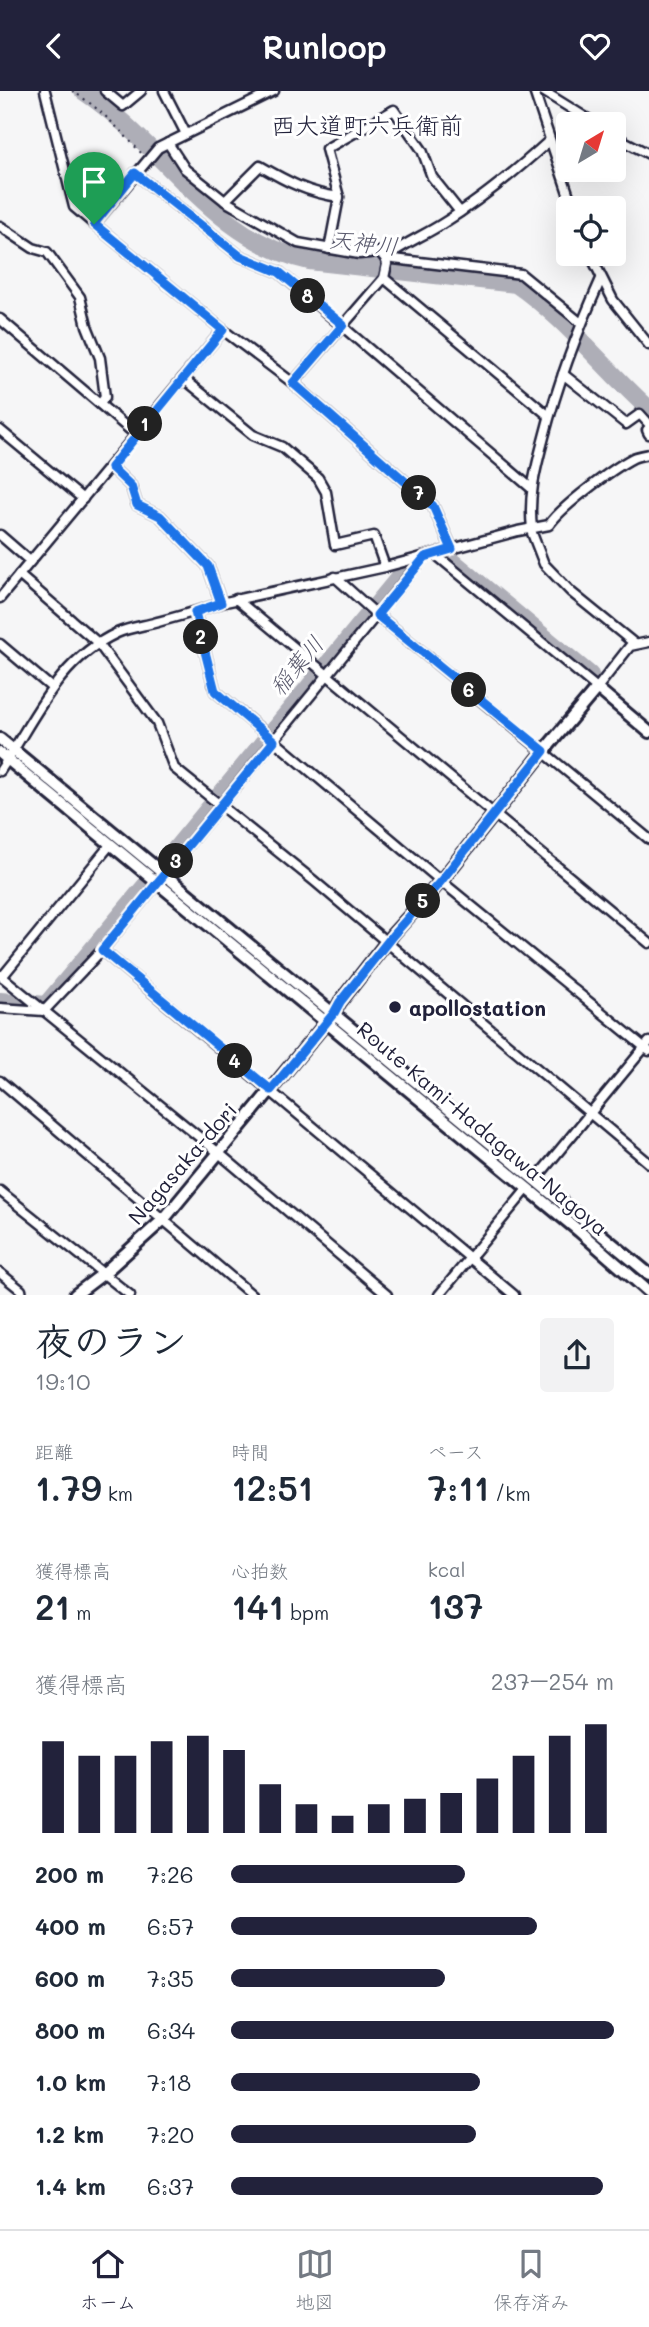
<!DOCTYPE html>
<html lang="ja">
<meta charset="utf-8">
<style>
:root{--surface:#fff;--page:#f2f2f3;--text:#1f2937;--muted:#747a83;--line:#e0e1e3;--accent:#22223b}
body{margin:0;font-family:Mali,"Klee One",sans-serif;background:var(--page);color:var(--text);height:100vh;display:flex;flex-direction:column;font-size:26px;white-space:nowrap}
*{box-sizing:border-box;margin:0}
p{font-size:23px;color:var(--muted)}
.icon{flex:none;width:38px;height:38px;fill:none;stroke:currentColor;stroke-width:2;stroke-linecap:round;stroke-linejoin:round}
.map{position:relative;height:1204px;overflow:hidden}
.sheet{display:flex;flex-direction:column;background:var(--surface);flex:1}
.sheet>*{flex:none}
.needle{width:46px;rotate:38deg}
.tools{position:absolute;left:556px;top:21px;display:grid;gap:14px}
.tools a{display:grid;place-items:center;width:70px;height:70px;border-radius:7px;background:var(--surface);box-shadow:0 7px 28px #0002;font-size:35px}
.pin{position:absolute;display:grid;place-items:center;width:60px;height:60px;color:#fff;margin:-72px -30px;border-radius:50% 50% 50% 0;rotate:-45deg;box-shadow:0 0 7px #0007}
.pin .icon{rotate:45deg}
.km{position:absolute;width:35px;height:35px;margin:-18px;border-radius:50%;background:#222;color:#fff;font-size:19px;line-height:35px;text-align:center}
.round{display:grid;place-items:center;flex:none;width:74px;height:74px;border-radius:7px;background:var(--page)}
.summary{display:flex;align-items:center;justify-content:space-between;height:119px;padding:0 35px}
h1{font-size:38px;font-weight:600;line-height:52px}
.figures{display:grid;grid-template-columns:repeat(3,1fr);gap:10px;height:119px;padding:7px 35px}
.figures div{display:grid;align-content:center}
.figures b{font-size:35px;font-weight:600}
.figures small{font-size:19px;font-weight:400}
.figures p{font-size:19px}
.chart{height:196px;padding:14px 35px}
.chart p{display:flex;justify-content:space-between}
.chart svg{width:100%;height:126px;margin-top:7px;stroke:var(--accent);stroke-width:6}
ul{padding:0 35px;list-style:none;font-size:23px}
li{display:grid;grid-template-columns:112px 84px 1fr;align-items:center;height:52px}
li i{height:18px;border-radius:9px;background:var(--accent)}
header{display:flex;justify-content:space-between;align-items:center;height:91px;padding:0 35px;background:var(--accent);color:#fff;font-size:32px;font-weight:600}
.menu{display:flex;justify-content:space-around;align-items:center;height:98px;border-top:2px solid var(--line);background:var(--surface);font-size:19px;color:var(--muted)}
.menu a{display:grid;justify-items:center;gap:4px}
.menu .selected{color:var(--accent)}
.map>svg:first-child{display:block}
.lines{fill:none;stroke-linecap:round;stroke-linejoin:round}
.river{stroke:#aeaeb7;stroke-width:18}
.street-casing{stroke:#22223b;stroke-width:13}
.secondary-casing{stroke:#22223b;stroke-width:16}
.path{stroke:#22223b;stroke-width:2;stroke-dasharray:2 5;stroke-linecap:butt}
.street{stroke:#fff;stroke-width:8}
.secondary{stroke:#fff;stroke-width:10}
.route-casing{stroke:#fff;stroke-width:14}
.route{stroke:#1a73e8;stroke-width:9}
.poi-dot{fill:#22223b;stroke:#fff;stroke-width:2.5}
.labels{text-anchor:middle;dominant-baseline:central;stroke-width:6;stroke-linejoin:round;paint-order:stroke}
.poi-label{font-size:21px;font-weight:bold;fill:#22223b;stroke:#fff;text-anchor:start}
.street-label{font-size:21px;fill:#22223b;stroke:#fff}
.water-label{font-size:23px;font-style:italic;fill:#5a5a6d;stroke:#fff}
.quarter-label{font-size:24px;fill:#22223b;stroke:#fff}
</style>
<header><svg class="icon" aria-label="back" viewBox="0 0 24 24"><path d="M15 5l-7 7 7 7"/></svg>Runloop<svg class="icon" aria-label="heart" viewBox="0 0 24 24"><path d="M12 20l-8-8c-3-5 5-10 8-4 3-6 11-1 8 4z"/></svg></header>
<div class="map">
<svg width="649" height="1204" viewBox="0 0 649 1204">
<rect width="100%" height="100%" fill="#f6f6f7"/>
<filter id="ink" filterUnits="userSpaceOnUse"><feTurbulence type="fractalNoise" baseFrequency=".0143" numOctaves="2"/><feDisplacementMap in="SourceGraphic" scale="14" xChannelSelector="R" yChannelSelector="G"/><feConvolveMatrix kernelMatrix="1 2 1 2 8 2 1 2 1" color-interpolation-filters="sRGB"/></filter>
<g filter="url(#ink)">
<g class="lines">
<g class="river">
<path d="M83,0C162,52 211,148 309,170L516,193C567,228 603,277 649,318"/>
<polyline points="445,464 590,584"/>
<polyline points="164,772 411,472"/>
<polyline points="0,910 46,914 146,794"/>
</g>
<g class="street-casing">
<g id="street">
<polyline points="45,0 74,116 94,133"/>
<polyline points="105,0 123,15 141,0"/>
<polyline points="164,0 186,43"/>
<polyline points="274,0 158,57 94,133 223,239 293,292 433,415 452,458"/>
<polyline points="534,0 573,117"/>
<polyline points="543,0 596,33"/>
<polyline points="614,45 649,63"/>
<polyline points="168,52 185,78 225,110 298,152 359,163 379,161 385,167 521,183 581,232"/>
<polyline points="135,82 240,165 279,181 531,397"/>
<path d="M225,110L260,75C286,90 308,102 339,106"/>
<polyline points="0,135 33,157 47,161 80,206 87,235 100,267 105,306 100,313"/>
<polyline points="329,158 339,106 326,58 394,19 422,59 432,86 460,121"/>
<polyline points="590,163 613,209 649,254"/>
<polyline points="384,187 549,325"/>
<polyline points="0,228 136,344"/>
<polyline points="563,283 626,333 640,323 649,333"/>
<polyline points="183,287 253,344 282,356 318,387 326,401 335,454 374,445 385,476"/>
<path d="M293,292L384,187L387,173L385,167C403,153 423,145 442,133C481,109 516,80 550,49"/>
<polyline points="649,337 647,339 649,343"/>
<polyline points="0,339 83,408"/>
<polyline points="111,376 131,395 137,414 160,425 208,475 221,512"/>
<polyline points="530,437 544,473 571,501 635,553"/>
<path d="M532,437C528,404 536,377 544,346C558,291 578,239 601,188"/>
<polyline points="0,444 30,470"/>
<polyline points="435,463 597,597 630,555 649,551"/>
<polyline points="19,484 98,552 157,632 174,677 313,789 649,1072"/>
<polyline points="335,486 375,522 649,748"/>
<polyline points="0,507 223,239"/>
<polyline points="236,508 649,852"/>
<polyline points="195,521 215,600 441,790 649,960"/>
<polyline points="0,553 52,597"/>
<path d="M0,680C35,628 57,570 117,542C128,537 142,535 154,532C176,526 199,520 221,512L385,476L518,440L549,434C561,416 612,378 633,367C637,365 644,364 649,363"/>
<polyline points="102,859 514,1204"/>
<polyline points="0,884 220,1063 387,1204"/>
<polyline points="2,886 110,754"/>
<polyline points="0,917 44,920"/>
<polyline points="44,920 102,859 424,466"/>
<polyline points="0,990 252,1204"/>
<polyline points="535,1089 649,951"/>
<polyline points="0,1100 130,1204"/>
<polyline points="0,1182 21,1199 22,1204"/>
<polyline points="439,1204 528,1097"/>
</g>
</g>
<g class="secondary-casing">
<g id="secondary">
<polyline points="0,648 649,1183"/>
<polyline points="0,662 579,1140 649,1201"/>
<polyline points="75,1204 104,1182 164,1128 334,922 340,911 393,843 441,790 544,660 597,597 649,641"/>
</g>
</g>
<path class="path" d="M72,0C99,16 120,39 141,62"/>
<use href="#street" class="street"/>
<use href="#secondary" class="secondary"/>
</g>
</g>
<g class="lines" filter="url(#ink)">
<g class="route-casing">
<polygon id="route" points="135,82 240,165 279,181 343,234 293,292 433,415 452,458 425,466 377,524 544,660 441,790 393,844 340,911 334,922 271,999 102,859 274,650 215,600 195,521 221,512 208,475 160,425 137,414 131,395 111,376 223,239 94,133"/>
</g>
<use href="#route" class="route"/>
</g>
<circle class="poi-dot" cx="395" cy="916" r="7"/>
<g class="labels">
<g class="poi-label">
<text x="409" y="916">apollostation</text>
</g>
<g class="street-label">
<text transform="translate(483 1037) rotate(40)">Route Kami-Hadagawa-Nagoya</text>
<text transform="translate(182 1072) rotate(-49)">Nagasaka-dori</text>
</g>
<g class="water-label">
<text transform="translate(364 151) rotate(6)">天神川</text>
<text transform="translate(296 574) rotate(-50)">稲葉川</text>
</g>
<g class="quarter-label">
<text x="367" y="33">西大道町六兵衛前</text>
</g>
</g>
</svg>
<div class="tools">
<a><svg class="needle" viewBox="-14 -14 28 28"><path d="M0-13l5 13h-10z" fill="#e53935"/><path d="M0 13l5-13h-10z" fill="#747a83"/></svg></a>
<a><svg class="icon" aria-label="locate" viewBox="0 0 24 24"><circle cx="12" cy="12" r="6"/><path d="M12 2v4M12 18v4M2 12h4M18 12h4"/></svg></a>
</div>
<div class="pin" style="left:94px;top:133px;background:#1e9e55"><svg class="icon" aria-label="arrive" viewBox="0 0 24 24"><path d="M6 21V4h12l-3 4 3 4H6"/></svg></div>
<b class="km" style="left:145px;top:333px">1</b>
<b class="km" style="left:201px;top:546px">2</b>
<b class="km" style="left:176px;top:770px">3</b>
<b class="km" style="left:235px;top:970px">4</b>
<b class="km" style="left:423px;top:810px">5</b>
<b class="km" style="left:469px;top:599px">6</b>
<b class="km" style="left:419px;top:402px">7</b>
<b class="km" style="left:308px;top:205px">8</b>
</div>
<section class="sheet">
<div class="summary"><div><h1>夜のラン</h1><p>19:10</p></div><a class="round"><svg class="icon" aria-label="share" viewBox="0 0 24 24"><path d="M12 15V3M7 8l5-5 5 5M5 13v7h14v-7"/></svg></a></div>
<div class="figures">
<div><p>距離</p><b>1.79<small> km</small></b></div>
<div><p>時間</p><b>12:51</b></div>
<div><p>ペース</p><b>7:11<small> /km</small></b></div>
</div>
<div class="figures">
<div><p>獲得標高</p><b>21<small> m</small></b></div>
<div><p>心拍数</p><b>141<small> bpm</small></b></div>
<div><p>kcal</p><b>137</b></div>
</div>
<div class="chart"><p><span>獲得標高</span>237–254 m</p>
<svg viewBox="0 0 160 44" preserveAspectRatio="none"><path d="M5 44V12M15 44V17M25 44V17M35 44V12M45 44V10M55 44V15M65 44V27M75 44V34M85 44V38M95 44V34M105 44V32M115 44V30M125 44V25M135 44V17M145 44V10M155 44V6"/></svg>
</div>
<ul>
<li><b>200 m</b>7:26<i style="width:61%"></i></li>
<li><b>400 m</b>6:57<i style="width:80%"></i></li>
<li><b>600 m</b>7:35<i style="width:56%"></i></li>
<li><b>800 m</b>6:34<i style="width:100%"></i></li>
<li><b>1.0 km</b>7:18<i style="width:65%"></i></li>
<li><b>1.2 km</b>7:20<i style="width:64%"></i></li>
<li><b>1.4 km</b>6:37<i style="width:97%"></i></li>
</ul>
</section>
<nav class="menu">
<a class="selected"><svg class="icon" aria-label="home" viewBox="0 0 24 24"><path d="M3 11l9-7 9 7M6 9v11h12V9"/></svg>ホーム</a>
<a><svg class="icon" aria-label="map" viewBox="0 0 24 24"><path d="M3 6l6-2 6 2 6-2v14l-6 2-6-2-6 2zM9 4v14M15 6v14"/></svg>地図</a>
<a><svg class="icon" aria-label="saved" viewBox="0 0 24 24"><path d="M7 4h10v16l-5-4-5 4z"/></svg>保存済み</a>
</nav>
